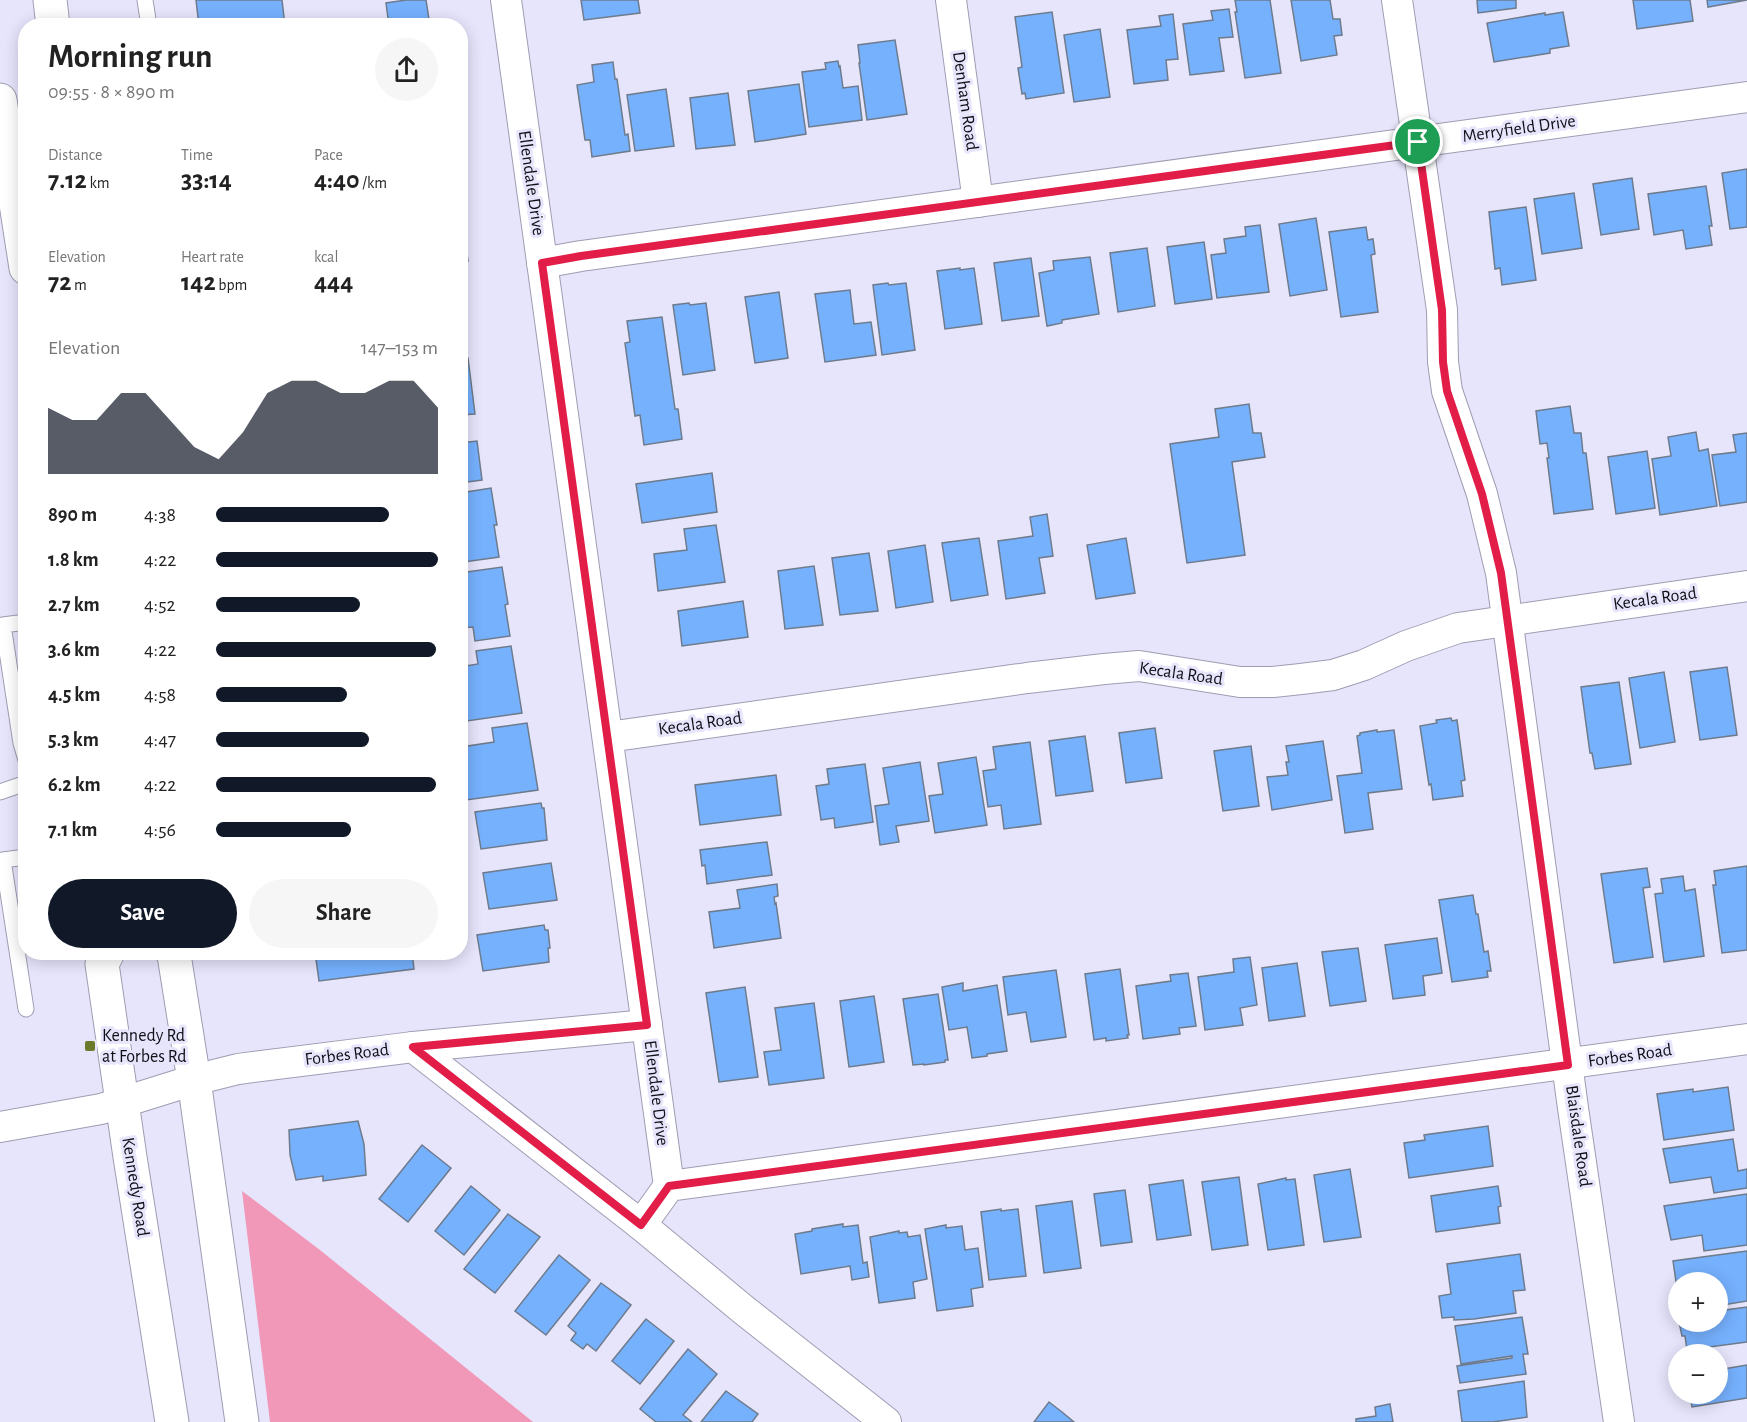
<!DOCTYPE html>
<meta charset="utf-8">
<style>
:root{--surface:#fff;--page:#f6f6f6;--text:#222;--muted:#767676;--accent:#111827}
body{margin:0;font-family:"Alegreya Sans",sans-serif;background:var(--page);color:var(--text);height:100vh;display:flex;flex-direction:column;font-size:22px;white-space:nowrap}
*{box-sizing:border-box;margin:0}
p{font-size:20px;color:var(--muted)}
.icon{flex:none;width:33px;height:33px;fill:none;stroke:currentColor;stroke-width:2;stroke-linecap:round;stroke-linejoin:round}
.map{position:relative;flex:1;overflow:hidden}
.panel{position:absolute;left:18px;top:18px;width:450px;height:942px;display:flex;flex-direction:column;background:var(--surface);border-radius:24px;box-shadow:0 3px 15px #0003}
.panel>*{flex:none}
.controls{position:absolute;left:1668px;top:1272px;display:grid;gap:12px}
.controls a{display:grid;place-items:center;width:60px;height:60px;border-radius:50%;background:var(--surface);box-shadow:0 3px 15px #0003;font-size:30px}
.pin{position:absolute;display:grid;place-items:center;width:51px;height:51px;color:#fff;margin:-26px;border:3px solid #fff;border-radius:50%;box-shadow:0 2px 6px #0007}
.round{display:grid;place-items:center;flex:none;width:63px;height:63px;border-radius:32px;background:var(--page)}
.summary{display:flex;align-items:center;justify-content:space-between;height:102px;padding:0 30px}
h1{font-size:33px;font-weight:700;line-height:45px}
.metrics{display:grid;grid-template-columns:repeat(3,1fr);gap:9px;height:102px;padding:6px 30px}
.metrics div{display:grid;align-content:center}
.metrics b{font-size:26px;font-weight:700}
.metrics small{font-size:16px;font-weight:400}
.metrics p{font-size:16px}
.chart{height:168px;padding:12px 30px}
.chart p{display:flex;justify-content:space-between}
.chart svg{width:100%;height:108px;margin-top:6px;fill:var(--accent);opacity:.7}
.primary-button{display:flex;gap:12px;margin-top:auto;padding:12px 30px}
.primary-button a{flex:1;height:69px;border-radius:36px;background:var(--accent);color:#fff;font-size:24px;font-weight:700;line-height:69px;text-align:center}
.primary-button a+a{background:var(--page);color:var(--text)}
ul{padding:0 30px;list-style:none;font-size:20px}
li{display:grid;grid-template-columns:96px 72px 1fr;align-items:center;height:45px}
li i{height:15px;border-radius:8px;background:var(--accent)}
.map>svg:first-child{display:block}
.green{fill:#f198b8}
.building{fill:#76b1fe;stroke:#6e7b8c;stroke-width:1.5}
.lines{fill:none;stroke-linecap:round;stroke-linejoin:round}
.service-casing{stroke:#9e9db2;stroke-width:17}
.minor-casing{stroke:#9e9db2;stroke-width:32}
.secondary-casing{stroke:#9e9db2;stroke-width:35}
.service{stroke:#fff;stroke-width:15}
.minor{stroke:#fff;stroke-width:30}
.secondary{stroke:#fff;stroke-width:33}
.route-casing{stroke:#fff;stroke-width:12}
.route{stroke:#e11d48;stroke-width:8}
.poi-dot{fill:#6b7a28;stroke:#e7e5fc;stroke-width:2}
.labels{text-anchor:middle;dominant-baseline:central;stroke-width:6;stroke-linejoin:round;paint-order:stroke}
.street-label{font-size:18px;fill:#100f17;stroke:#e7e5fc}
.poi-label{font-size:18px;fill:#100f17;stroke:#e7e5fc;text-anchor:start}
</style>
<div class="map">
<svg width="1747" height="1422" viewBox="0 0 1747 1422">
<rect width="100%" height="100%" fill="#e7e5fc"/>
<polygon class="green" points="242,1191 320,1250 533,1422 270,1422"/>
<g class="building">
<polygon points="196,0 282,0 285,26 199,26"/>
<polygon points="406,0 426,0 430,26 389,26 386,3"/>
<polygon points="581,0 638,0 640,13 584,20"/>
<polygon points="1235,0 1270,0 1281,73 1245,78 1235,12 1237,12"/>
<polygon points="1291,0 1330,0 1333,19 1340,19 1342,35 1334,36 1337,55 1301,61"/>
<polygon points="1477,0 1516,0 1516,8 1478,13"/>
<polygon points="1633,0 1690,0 1693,21 1637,29"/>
<polygon points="1707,0 1747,0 1708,7"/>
<polygon points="1229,9 1233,37 1219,38 1224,71 1190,75 1183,24 1213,20 1211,11"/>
<polygon points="1052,12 1064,93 1026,99 1025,93 1022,94 1018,68 1022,67 1015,17"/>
<polygon points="1563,12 1569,46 1550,49 1550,53 1494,62 1487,23 1545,13 1545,15"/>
<polygon points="1173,14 1178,59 1166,60 1168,80 1134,84 1127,30 1161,26 1159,16"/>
<polygon points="1100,29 1110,97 1074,102 1064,35"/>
<polygon points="895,40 907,114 867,120 859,63 860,63 858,45"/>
<polygon points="838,61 839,67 840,66 843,88 858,86 862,120 809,127 802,72 826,69 825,63"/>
<polygon points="613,62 615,79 617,79 625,135 628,134 630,151 592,157 590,140 585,140 577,85 594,82 592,65"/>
<polygon points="799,84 806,134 755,142 748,91"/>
<polygon points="666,89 674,146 635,151 627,95"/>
<polygon points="728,93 735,145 696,149 690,98"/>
<polygon points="1747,169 1747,227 1730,229 1722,173"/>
<polygon points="1632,178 1639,229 1601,235 1593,184"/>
<polygon points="1706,186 1712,226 1709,226 1712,245 1686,249 1683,230 1654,235 1648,194"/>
<polygon points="1574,193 1582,248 1542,254 1534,199"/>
<polygon points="1526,207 1536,280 1502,285 1500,268 1495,269 1489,212"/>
<polygon points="1316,218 1327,290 1290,296 1279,224"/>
<polygon points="1260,225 1269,292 1217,298 1211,255 1226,253 1224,239 1246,236 1245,227"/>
<polygon points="1366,227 1368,240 1373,239 1375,254 1371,255 1378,312 1341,317 1329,232"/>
<polygon points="464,233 468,261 461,261 460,267 460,234"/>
<polygon points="1204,242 1212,299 1175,304 1167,247"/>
<polygon points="1147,248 1155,306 1118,312 1110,253"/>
<polygon points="1090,257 1099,314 1062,320 1062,323 1047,326 1039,273 1054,270 1053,261"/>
<polygon points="1031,258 1039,316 1002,321 994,263"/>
<polygon points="960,268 960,270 974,268 982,324 945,329 937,271"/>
<polygon points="888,283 889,285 906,283 915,350 882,355 873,285"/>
<polygon points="850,290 854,324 871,322 876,355 825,362 815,294"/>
<polygon points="779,292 788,358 755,363 745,297"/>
<polygon points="689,303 690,305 706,303 715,370 683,375 673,305"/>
<polygon points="460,304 466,346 460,346"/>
<polygon points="662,317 675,409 678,409 682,439 644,445 640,415 635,416 625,343 630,342 627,321"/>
<polygon points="468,358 475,414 460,415 460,359"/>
<polygon points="1249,404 1253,433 1261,433 1265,457 1232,462 1245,555 1187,563 1170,444 1219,437 1215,409"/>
<polygon points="1570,406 1574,433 1581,433 1583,453 1586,453 1593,509 1554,514 1547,458 1549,458 1547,443 1540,444 1536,411"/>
<polygon points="1696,432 1699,451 1708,449 1717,506 1660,515 1652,459 1671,456 1668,437"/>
<polygon points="1747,433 1747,502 1720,506 1712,455 1736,452 1733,435"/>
<polygon points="477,441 482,480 460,483 460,443"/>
<polygon points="1647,451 1655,508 1616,514 1608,457"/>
<polygon points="712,473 717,512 642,523 636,484"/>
<polygon points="491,488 497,525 494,525 499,557 464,562 462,548 460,548 460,493"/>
<polygon points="1047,514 1053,556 1039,558 1045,593 1006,599 998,541 1033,536 1030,517"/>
<polygon points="716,525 725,582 658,591 654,554 687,550 684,529"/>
<polygon points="979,538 988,595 951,601 942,543"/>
<polygon points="1126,538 1135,593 1096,599 1087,545"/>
<polygon points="925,545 933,602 896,608 888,551"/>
<polygon points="869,553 878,611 840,615 832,558"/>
<polygon points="814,566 823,625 785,629 778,571"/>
<polygon points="502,567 508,604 505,605 510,636 475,641 473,627 460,628 460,573"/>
<polygon points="743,601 748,637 682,646 678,611"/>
<polygon points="511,646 522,713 460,722 460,667 478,664 476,651"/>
<polygon points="1727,667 1737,735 1700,740 1690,672"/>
<polygon points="1664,672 1675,742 1640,748 1629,678"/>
<polygon points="1619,682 1631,764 1595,769 1592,753 1590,753 1581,687"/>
<polygon points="1451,718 1452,721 1457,720 1465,780 1461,781 1463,796 1433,800 1431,784 1429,785 1420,726 1437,723 1436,720"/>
<polygon points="527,723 538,790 466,800 461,763 463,762 461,747 494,742 492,728"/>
<polygon points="1155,728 1162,778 1126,783 1119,733"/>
<polygon points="1377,730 1377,732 1394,730 1402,789 1368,793 1373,829 1345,833 1337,776 1362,773 1357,736 1360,735 1360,733"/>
<polygon points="1085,736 1093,791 1056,796 1049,741"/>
<polygon points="1323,741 1332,800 1272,810 1267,777 1288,775 1286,762 1289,762 1286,746"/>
<polygon points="1030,742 1041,824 1004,829 1001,805 988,807 983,771 996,769 993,747"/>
<polygon points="1251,746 1259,806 1223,811 1214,751"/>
<polygon points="976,757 987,825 935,833 929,796 943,794 938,763"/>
<polygon points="920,762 929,821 896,826 899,842 880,845 875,806 889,804 883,768"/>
<polygon points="865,764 873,822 835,828 834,818 821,820 816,786 829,784 827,769"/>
<polygon points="776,775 781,815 700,825 695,785"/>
<polygon points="541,803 542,808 544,808 547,840 481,849 475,812"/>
<polygon points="767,842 772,875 707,884 705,865 702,866 700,850"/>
<polygon points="551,863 557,900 489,909 483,873"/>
<polygon points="1747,866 1747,950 1722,953 1713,885 1716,885 1714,871"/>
<polygon points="1647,868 1650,887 1643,888 1653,957 1614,963 1601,874"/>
<polygon points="1683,876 1685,891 1695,889 1704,956 1664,962 1655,894 1663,893 1661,879"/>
<polygon points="777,884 778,896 774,897 775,904 776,903 781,938 714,948 709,912 740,908 737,890"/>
<polygon points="1473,895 1476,914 1478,914 1484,952 1488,951 1491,971 1487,971 1488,977 1452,982 1439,900"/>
<polygon points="544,925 545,930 548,930 550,948 548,948 549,962 483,971 477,935"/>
<polygon points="1437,938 1442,973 1423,976 1425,995 1393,999 1385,945"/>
<polygon points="1358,948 1366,1001 1330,1006 1322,952"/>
<polygon points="315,952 412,952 414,969 319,981"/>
<polygon points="1250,957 1257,1005 1240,1008 1243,1025 1205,1030 1198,977 1234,972 1233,959"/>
<polygon points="1297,963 1305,1016 1269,1021 1262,968"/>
<polygon points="1120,969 1129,1035 1127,1035 1128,1038 1106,1041 1106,1038 1094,1040 1085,974"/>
<polygon points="1056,970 1066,1037 1031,1042 1026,1012 1008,1015 1003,977"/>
<polygon points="1188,973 1196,1026 1179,1028 1180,1034 1143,1039 1136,986 1171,981 1170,975"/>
<polygon points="963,983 963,991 997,985 1007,1051 987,1054 987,1056 972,1058 967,1027 949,1030 942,987"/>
<polygon points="745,987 758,1077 719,1082 706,993"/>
<polygon points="938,994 948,1060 945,1060 945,1062 924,1065 924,1064 913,1065 903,999"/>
<polygon points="874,996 884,1062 849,1067 840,1001"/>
<polygon points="814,1003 824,1078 769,1085 764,1052 781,1050 775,1008"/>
<polygon points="1728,1087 1734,1130 1664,1140 1657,1094 1693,1089 1693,1092"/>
<polygon points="358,1121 364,1144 366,1175 323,1181 323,1176 296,1180 290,1155 289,1130"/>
<polygon points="1488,1126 1493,1166 1409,1178 1404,1143 1425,1140 1424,1135"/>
<polygon points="1733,1139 1738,1171 1747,1169 1747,1188 1714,1193 1711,1177 1670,1183 1663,1149"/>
<polygon points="422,1145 451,1168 408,1222 379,1199"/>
<polygon points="1350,1169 1361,1237 1324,1242 1314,1175"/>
<polygon points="1239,1177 1248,1245 1212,1250 1202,1182"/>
<polygon points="1286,1178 1286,1180 1295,1179 1304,1245 1268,1250 1258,1184"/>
<polygon points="1183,1180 1191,1235 1157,1240 1149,1185"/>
<polygon points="471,1186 500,1210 464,1255 435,1231"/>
<polygon points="1498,1186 1501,1206 1498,1207 1500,1223 1436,1232 1431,1196"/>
<polygon points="1125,1190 1132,1242 1101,1246 1094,1194"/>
<polygon points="1747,1194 1747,1245 1704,1251 1702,1235 1671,1240 1664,1206"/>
<polygon points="1072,1201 1081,1268 1044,1273 1036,1206"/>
<polygon points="1001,1209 1001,1211 1018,1209 1026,1276 989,1280 981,1212"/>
<polygon points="508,1214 540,1237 495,1293 464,1269"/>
<polygon points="843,1224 843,1227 858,1225 863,1263 867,1262 869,1277 852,1280 850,1266 801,1274 795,1234 812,1231 812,1229"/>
<polygon points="946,1225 946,1228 962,1226 965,1250 978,1248 983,1287 971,1289 973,1306 937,1311 925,1229"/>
<polygon points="899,1231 899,1233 907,1232 908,1237 920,1235 927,1279 913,1282 915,1298 879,1303 870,1237"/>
<polygon points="1747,1251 1747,1301 1723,1305 1720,1289 1718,1289 1718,1282 1678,1282 1678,1295 1673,1261"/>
<polygon points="1520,1254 1525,1290 1513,1291 1516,1313 1474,1319 1454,1320 1454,1317 1442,1318 1439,1296 1451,1294 1447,1264"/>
<polygon points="559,1255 590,1280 546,1335 515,1311"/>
<polygon points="601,1283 631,1305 596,1351 587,1344 583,1349 571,1340 576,1333 568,1326"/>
<polygon points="1747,1307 1747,1342 1687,1350 1685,1336 1682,1336 1679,1322 1718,1322 1718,1311"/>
<polygon points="1522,1317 1528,1354 1523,1354 1526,1374 1460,1383 1457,1366 1512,1358 1512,1356 1461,1364 1455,1326"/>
<polygon points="646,1319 674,1341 640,1384 612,1361"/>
<polygon points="688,1349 717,1374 683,1415 692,1422 656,1422 640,1409"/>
<polygon points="1747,1365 1747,1398 1692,1407 1690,1394 1718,1394 1718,1370"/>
<polygon points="1524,1381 1527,1417 1493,1422 1462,1422 1458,1391"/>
<polygon points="726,1391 758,1414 752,1422 701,1422"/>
<polygon points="1049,1402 1062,1412 1074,1422 1034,1422"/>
<polygon points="1390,1404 1393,1422 1356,1422 1356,1419 1376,1416 1375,1407"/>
</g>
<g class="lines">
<g class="service-casing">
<g id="service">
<polyline points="145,0 149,26"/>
<polyline points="26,622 3,625 21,743 26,760"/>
<polyline points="0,792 26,783"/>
<polyline points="26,857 3,860 26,1009"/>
</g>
</g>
<g class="minor-casing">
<g id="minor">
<polyline points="506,0 669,1186"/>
<polyline points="951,0 978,202"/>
<polyline points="1397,0 1442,310 1443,362 1447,391 1482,494 1501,573 1573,1108 1619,1422"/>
<polyline points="542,263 581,256 1747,97"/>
<polyline points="608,737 1027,678 1104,669 1139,666 1240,682 1273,682 1301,679 1333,675 1364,665 1406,646 1458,628 1747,586"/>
<polyline points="413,1047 641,1225 745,1311 886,1422"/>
<polyline points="0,1127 101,1109 194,1080 238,1069 413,1047 647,1025"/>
<polyline points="641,1225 669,1186 1747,1039"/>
</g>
</g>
<g class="secondary-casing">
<g id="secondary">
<polyline points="50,0 53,26"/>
<polyline points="0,100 26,268"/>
<polyline points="108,952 102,964 130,1157 172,1422"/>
<polyline points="172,952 174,955 194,1080 242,1422"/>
</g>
</g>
<use href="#service" class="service"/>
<use href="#minor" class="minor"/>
<use href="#secondary" class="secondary"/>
</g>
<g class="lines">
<g class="route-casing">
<polygon id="route" points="1418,142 1442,310 1443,362 1447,391 1482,494 1501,573 1568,1065 669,1186 641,1225 413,1047 647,1025 542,263 581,256"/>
</g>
<use href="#route" class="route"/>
</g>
<rect class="poi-dot" x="84" y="1040" width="12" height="12" rx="3"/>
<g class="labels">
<g class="street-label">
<text transform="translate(965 101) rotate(82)">Denham Road</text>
<text transform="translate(1519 129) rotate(-8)">Merryfield Drive</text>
<text transform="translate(531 183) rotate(82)">Ellendale Drive</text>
<text transform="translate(1655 599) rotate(-8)">Kecala Road</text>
<text transform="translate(1181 674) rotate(8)">Kecala Road</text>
<text transform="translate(700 724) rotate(-8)">Kecala Road</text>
<text transform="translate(347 1055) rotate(-7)">Forbes Road</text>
<text transform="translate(1630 1056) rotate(-8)">Forbes Road</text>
<text transform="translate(656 1093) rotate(83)">Ellendale Drive</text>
<text transform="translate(1578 1136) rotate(82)">Blaisdale Road</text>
<text transform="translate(135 1187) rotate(81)">Kennedy Road</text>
</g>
<g class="poi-label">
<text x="102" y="1036">Kennedy Rd<tspan x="102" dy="21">at Forbes Rd</tspan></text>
</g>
</g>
</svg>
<div class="controls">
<a>+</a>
<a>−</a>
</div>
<div class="pin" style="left:1418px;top:142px;background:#1e9e55"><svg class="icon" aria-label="arrive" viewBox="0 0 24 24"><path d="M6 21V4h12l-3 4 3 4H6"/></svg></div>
<section class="panel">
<div class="summary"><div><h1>Morning run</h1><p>09:55 · 8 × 890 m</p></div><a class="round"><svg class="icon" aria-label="share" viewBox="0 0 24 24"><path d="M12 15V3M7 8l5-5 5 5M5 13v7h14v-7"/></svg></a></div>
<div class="metrics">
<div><p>Distance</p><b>7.12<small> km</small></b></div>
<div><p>Time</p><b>33:14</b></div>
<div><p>Pace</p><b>4:40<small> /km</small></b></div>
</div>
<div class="metrics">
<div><p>Elevation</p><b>72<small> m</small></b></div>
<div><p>Heart rate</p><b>142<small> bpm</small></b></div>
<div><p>kcal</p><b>444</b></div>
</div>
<div class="chart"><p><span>Elevation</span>147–153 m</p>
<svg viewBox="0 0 160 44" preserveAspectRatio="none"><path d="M0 44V17L10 22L20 22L30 11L40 11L50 22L60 33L70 38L80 27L90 11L100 6L110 6L120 11L130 11L140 6L150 6L160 17V44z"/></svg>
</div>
<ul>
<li><b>890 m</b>4:38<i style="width:78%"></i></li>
<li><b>1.8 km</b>4:22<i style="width:100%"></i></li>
<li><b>2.7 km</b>4:52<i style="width:65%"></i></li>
<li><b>3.6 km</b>4:22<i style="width:99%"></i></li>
<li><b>4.5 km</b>4:58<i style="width:59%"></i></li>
<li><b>5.3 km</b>4:47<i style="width:69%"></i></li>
<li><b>6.2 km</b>4:22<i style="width:99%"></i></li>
<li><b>7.1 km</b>4:56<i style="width:61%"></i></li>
</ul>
<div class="primary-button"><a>Save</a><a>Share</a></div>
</section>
</div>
